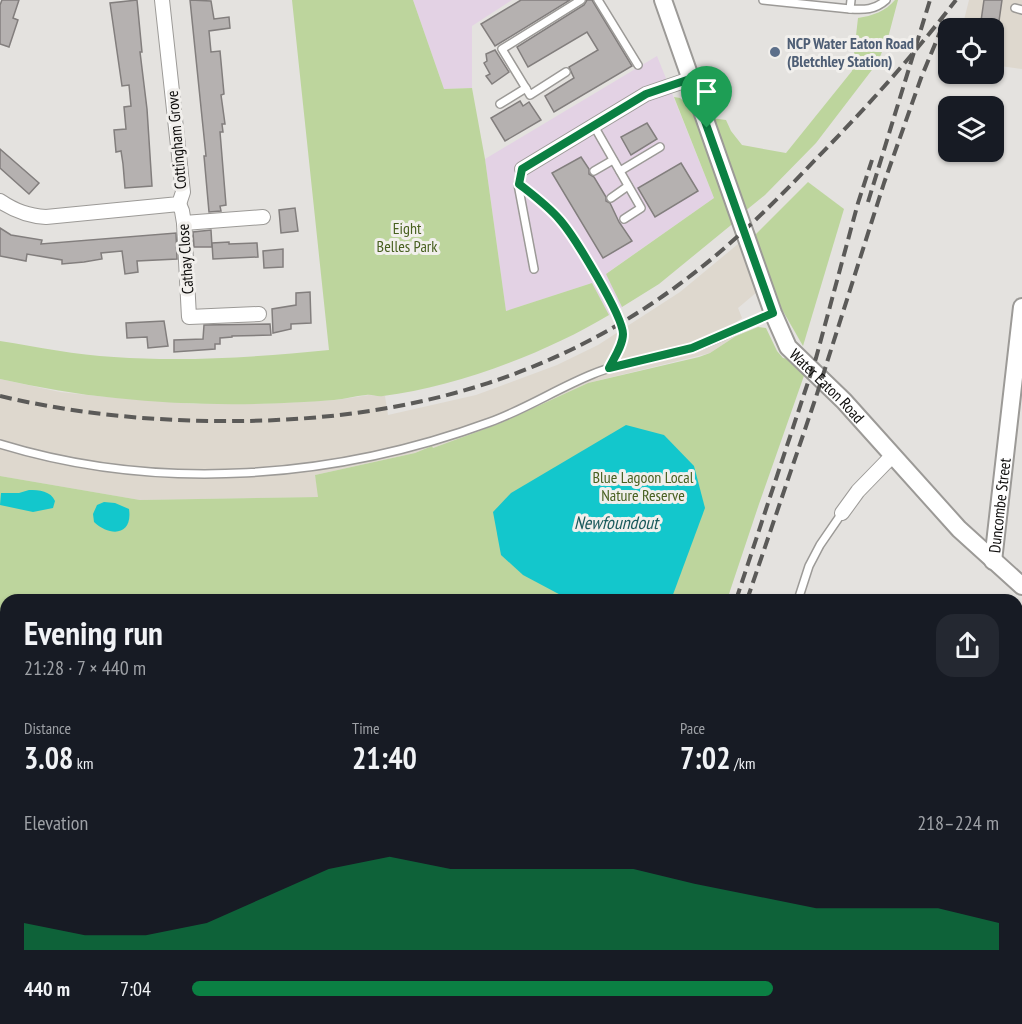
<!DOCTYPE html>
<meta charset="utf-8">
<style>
:root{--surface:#171b24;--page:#242831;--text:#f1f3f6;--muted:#9ea1a6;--accent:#0b8043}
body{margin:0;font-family:"PT Sans Narrow",sans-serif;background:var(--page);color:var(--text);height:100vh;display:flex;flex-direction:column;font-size:22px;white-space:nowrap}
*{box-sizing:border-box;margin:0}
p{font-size:20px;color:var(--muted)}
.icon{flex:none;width:33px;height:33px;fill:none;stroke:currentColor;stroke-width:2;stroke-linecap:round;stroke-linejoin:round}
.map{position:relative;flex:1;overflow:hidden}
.side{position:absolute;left:0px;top:594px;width:1023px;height:430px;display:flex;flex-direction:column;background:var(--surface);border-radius:18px 18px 0 0;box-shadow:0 2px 4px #0004}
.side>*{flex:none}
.controls{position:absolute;left:938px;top:18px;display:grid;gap:12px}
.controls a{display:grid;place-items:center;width:66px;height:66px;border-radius:12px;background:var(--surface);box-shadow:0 2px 4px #0004;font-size:30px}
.pin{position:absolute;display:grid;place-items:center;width:51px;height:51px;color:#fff;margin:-62px -26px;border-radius:50% 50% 50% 0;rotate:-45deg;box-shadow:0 0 6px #0007}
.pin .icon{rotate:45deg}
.round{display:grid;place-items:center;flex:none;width:63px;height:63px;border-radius:18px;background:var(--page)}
.overview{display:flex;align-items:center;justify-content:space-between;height:102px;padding:0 24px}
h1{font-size:33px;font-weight:600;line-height:45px}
.figures{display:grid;grid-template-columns:repeat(3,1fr);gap:9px;height:102px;padding:6px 24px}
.figures div{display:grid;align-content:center}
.figures b{font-size:30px;font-weight:600}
.figures small{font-size:16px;font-weight:400}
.figures p{font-size:16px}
.chart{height:168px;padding:12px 24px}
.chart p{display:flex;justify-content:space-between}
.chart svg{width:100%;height:108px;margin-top:6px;fill:var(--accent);opacity:.7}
ul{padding:0 24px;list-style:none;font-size:20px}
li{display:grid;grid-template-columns:96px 72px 1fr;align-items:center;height:45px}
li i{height:15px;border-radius:8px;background:var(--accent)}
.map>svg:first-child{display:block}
.built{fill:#ded8ce}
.industrial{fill:#e3d2e4}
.green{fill:#bdd59d}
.water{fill:#13c7cc}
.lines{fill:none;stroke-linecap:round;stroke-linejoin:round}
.stream{stroke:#13c7cc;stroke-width:4}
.building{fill:#b5b1b0;stroke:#827e7d;stroke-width:1.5}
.service-casing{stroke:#9c9a97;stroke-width:10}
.minor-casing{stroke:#9c9a97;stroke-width:16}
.tertiary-casing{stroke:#9c9a97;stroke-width:20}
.service{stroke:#fff;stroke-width:7}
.minor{stroke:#fff;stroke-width:14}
.tertiary{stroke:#fff;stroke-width:16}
.rail{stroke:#5b5a58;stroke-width:4;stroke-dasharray:12 6;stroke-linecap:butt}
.route-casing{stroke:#fff;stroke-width:12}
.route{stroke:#0b8043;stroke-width:8}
.service-dot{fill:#5c6f8a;stroke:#f1efec;stroke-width:2}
.labels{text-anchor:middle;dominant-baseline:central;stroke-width:6;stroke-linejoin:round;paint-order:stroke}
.service-label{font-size:16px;font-weight:bold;fill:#4e5e75;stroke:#f1efec;text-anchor:start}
.street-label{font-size:16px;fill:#0d0c0b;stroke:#f1efec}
.park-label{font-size:16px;fill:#486020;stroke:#f1efec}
.water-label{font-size:18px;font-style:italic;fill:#1b5a5c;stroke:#f1efec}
</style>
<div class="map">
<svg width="1022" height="1024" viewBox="0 0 1022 1024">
<rect width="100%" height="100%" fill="#e4e2df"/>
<g class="built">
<polygon points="969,0 1022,0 1022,69 993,65 993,28 962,28"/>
<polygon points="738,244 757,292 738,308 742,318 731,326 736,336 710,353 588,383 501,423 433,448 432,446 415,453 315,475 319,497 140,500 0,476 0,379 60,392 97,396 194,404 264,404 336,400 369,395 385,396 388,415 476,395 557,365 598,345 680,292"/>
</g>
<g class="industrial">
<polygon points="413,0 512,0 472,26 472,88 444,89"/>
<polygon points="657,56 714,198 607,273 622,307 609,315 592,283 506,311 485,159"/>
</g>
<g class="green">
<path d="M292,0H413L444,89L472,88L485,159L506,311L592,283L609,315C546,353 456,387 383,396C377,397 372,394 366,395C355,396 345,399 334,400C222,409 109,404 0,379V341C38,347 76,355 114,357C186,362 258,357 329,350Z"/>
<path d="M895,0H898L889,34L878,62L816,143L765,195L744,212L711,118L726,120L731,131L742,145L786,153L852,71L858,18C872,16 886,11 895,0Z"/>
<polygon points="674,97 680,98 693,109 736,221 659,284 622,307 606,274 714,198"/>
<polygon points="808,182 844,209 803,346 776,299 751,239"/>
<polygon points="758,327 766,328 777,351 783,358 794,360 806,370 759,504 727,600 6,600 6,1018 595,1019 593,1024 0,1024 0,476 140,500 318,497 315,475 415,453 432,446 433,448 501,423 588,383 699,357 710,353 736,336"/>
</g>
<g class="water">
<polygon points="626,425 664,435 694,466 705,508 671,600 570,600 523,575 501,555 493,512 511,493"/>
<path d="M29,490C39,490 51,491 55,501L53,508L33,512L0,505L1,493H19Z"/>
<path d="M104,502L115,503L129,509C133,536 110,537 94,522L93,514L97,505Z"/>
<polygon points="0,785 6,786 6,1018 325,1019 322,1023 0,1024"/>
</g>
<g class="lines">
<g class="stream">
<polyline points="0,717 6,719"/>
<polyline points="1017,841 1022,842"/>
</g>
</g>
<g class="building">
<polygon points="2,0 19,0 13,18 18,20 9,47 0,44 0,5"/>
<polygon points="137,0 142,52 140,52 147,109 152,186 125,188 123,164 121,151 116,152 114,130 126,129 124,107 131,106 129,85 122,86 110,3"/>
<polygon points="190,0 211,1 214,19 229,17 230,28 209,31 211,52 220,51 224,94 221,95 225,124 222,124 223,132 220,132 226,205 220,206 221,211 209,212 204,156 206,156 203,127"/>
<polygon points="521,0 570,0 495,46 481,24"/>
<polygon points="587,0 592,0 632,66 554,112 545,96 574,78 569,67 598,50 587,32 528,67 517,47 584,5"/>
<polygon points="984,0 1002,0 998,28 980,28"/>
<polygon points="495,50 509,72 492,84 486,76 490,74 484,63 487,61 486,54"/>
<polygon points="520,101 523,106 529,102 541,120 505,141 491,118"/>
<polygon points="647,123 657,139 631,155 621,137"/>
<polygon points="0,149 39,183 29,194 0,168"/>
<polygon points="581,157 589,169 589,174 594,177 606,197 606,201 610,203 619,222 632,241 603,258 552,173"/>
<polygon points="681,163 698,191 655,217 638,188"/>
<polygon points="295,208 298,231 281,233 279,210"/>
<polygon points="0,228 11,235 42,240 41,244 176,233 177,259 137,261 138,272 125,274 122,251 101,253 102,259 84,262 62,264 62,260 27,254 26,261 0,256"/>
<polygon points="211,230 212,247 194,247 193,232"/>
<polygon points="229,242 229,244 257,243 258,257 213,259 212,243"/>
<polygon points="283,249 283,267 264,268 263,251"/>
<polygon points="310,292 311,323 291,324 291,329 273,333 272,309 296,305 296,293"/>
<polygon points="164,321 168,346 148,348 147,337 127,338 126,323"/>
<polygon points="270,324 271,335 232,336 232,337 220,338 220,344 215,344 215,349 174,352 174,340 203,339 204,325"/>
</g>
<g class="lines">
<g class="service-casing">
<g id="service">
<polyline points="598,0 638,65"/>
<polyline points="763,0 850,9 851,0"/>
<polyline points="1015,8 1022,10"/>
<path d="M850,9C864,10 875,10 886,0"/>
<polyline points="566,72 530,95 502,49 581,0"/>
<polyline points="500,104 526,88"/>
<polyline points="594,126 641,208 624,219"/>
<polyline points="522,169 518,184 534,269"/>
<polyline points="594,171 613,160"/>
<polyline points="620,171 660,147"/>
<path d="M518,184C533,195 548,206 560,220C574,236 623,316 623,334C623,345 614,358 609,368"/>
<polyline points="611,198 628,186"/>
<path d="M0,444C160,493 335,479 490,422C526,409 558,388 593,374C624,361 658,358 690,349C718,340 745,325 773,313"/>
<polyline points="798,600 809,566 820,545 842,513"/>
<polyline points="390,1018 392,1024"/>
<polyline points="644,1024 645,1018"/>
<polyline points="767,1024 768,1018"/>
</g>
</g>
<g class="minor-casing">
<g id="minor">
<polyline points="522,169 646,94 690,79"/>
<path d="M0,201C15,211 28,216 46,217L179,204L183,192L162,0"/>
<polyline points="179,204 182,211 184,223 189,317 259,314"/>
<polyline points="184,223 263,217"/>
<polyline points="842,513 858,491 892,456"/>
<polyline points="1017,793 1022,797"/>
<polyline points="1017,923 1022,923"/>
<polyline points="887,1018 902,1021 922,1018"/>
<polyline points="941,1018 958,1024"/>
</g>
</g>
<g class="tertiary-casing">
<g id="tertiary">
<path id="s1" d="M663,0L773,313L788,347L844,401L959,529L1022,586"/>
<path id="s2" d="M993,561L1022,307"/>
</g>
</g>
<use href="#service" class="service"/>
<use href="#minor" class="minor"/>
<use href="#tertiary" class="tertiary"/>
<g class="rail">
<polyline points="868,202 930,0"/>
<path d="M0,396C80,415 161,422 243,421C406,419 554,379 685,280C733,244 775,202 816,159C865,109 913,56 956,0"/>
<polyline points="736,600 816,358 858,203 872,160"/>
<polyline points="747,600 816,397 884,183 921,78 945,20"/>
<polyline points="602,1024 604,1018"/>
<polyline points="625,1024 626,1018"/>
</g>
</g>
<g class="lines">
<g class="route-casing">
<path id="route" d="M690,79L773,313L692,348L609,368C614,358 623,345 623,334C623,316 574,236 560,220C548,206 533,195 519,184L522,169L646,94Z"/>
</g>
<use href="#route" class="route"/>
</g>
<circle class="service-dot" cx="775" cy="52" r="6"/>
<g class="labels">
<g class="service-label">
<text x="787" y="43">NCP Water Eaton Road<tspan x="787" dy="18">(Bletchley Station)</tspan></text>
</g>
<g class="street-label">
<text transform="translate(176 140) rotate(-95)">Cottingham Grove</text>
<text transform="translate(185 259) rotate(-94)">Cathay Close</text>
<text stroke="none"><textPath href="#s1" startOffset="424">Water Eaton Road</textPath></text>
<text stroke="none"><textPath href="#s2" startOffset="56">Duncombe Street</textPath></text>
</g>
<g class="park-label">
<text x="407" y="228">Eight<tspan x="407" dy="18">Belles Park</tspan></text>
<text x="643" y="477">Blue Lagoon Local<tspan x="643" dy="18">Nature Reserve</tspan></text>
</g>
<g class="water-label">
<text x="616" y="522">Newfoundout</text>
</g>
</g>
</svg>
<div class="controls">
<a><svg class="icon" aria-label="locate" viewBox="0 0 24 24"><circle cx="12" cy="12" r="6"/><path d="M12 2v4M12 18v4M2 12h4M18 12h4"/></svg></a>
<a><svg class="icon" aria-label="layers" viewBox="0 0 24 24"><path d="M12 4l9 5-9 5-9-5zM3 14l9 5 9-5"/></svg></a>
</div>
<div class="pin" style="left:707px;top:128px;background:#1e9e55"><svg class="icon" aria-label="arrive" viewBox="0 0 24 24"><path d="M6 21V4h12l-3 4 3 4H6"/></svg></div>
<section class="side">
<div class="overview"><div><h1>Evening run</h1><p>21:28 · 7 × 440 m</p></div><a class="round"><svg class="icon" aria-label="share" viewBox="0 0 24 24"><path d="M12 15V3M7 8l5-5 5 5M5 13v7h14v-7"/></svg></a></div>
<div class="figures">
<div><p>Distance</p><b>3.08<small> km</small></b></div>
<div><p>Time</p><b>21:40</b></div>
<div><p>Pace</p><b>7:02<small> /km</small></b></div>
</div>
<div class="chart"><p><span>Elevation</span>218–224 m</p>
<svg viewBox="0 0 160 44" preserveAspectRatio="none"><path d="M0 44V33L10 38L20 38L30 33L40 22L50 11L60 6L70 11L80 11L90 11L100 11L110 17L120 22L130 27L140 27L150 27L160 33V44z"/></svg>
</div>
<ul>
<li><b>440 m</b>7:04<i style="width:72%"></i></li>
</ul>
</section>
</div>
